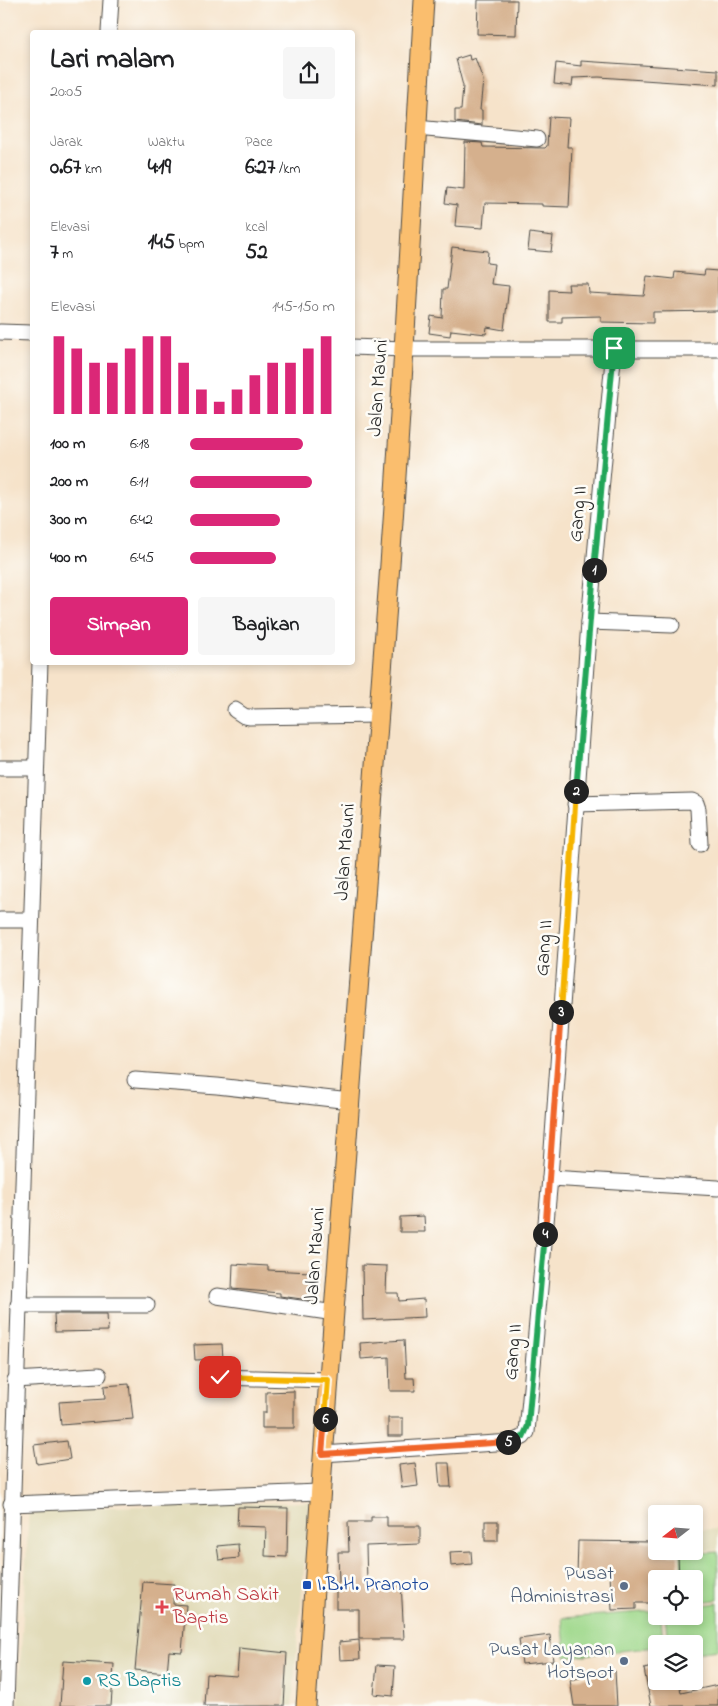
<!DOCTYPE html>
<html lang="id">
<meta charset="utf-8">
<style>
:root{--surface:#fff;--page:#f6f6f6;--text:#202124;--muted:#757577;--accent:#db2777}
body{margin:0;font-family:"Indie Flower",sans-serif;background:var(--page);color:var(--text);height:100vh;display:flex;flex-direction:column;font-size:19px;white-space:nowrap}
*{box-sizing:border-box;margin:0}
p{font-size:16px;color:var(--muted)}
.icon{flex:none;width:28px;height:28px;fill:none;stroke:currentColor;stroke-width:2;stroke-linecap:round;stroke-linejoin:round}
.map{position:relative;flex:1;overflow:hidden}
.panel{position:absolute;left:30px;top:30px;width:325px;height:635px;display:flex;flex-direction:column;background:var(--surface);border-radius:5px;box-shadow:0 2px 8px #0003}
.panel>*{flex:none}
.needle{width:32px;rotate:253deg}
.tools{position:absolute;left:648px;top:1505px;display:grid;gap:10px}
.tools a{display:grid;place-items:center;width:55px;height:55px;border-radius:5px;background:var(--surface);box-shadow:0 2px 8px #0003;font-size:25px}
.pin{position:absolute;display:grid;place-items:center;width:42px;height:42px;color:#fff;margin:-21px;border-radius:10px;box-shadow:0 2px 8px #0006}
.km{position:absolute;width:25px;height:25px;margin:-12px;border-radius:50%;background:#222;color:#fff;font-size:14px;line-height:25px;text-align:center}
.round{display:grid;place-items:center;flex:none;width:52px;height:52px;border-radius:5px;background:var(--page)}
.headline{display:flex;align-items:center;justify-content:space-between;height:85px;padding:0 20px}
h1{font-size:28px;font-weight:700;line-height:38px}
.figures{display:grid;grid-template-columns:repeat(3,1fr);gap:8px;height:85px;padding:5px 20px}
.figures div{display:grid;align-content:center}
.figures b{font-size:21px;font-weight:700}
.figures small{font-size:14px;font-weight:400}
.figures p{font-size:14px}
.chart{height:140px;padding:10px 20px}
.chart p{display:flex;justify-content:space-between}
.chart svg{width:100%;height:90px;margin-top:5px;stroke:var(--accent);stroke-width:6}
.action{display:flex;gap:10px;margin-top:auto;padding:10px 20px}
.action a{flex:1;height:58px;border-radius:5px;background:var(--accent);color:#fff;font-size:20px;font-weight:700;line-height:58px;text-align:center}
.action a+a{background:var(--page);color:var(--text)}
ul{padding:0 20px;list-style:none;font-size:16px}
li{display:grid;grid-template-columns:80px 60px 1fr;align-items:center;height:38px}
li i{height:12px;border-radius:6px;background:var(--accent)}
.map>svg:first-child{display:block}
.built{fill:#e2dcba}
.green{fill:#9fd88b;stroke:#65825b}
.building{fill:#d5b08d}
.lines{fill:none;stroke-linecap:round;stroke-linejoin:round}
.minor-casing{stroke:#494743;stroke-width:17}
.major-casing{stroke:#494743;stroke-width:21}
.minor{stroke:#fff;stroke-width:15}
.major{stroke:#fabe6e;stroke-width:19}
.split-1-casing{stroke:#fff;stroke-width:10}
.split-2-casing{stroke:#fff;stroke-width:10}
.split-3-casing{stroke:#fff;stroke-width:10}
.split-4-casing{stroke:#fff;stroke-width:10}
.split-5-casing{stroke:#fff;stroke-width:10}
.split-6-casing{stroke:#fff;stroke-width:10}
.split-7-casing{stroke:#fff;stroke-width:10}
.split-1{stroke:#22a559;stroke-width:6}
.split-2{stroke:#22a559;stroke-width:6}
.split-3{stroke:#f5b400;stroke-width:6}
.split-4{stroke:#f0652b;stroke-width:6}
.split-5{stroke:#22a559;stroke-width:6}
.split-6{stroke:#f0652b;stroke-width:6}
.split-7{stroke:#f5b400;stroke-width:6}
.transit-dot{fill:#1a4fb4;stroke:#fdfcf7;stroke-width:2}
.service-dot{fill:#5c6f8a;stroke:#fdfcf7;stroke-width:2}
.health-dot{fill:#e0444e;stroke:#fdfcf7;stroke-width:2}
.culture-dot{fill:#0f9aa8;stroke:#fdfcf7;stroke-width:2}
.labels{text-anchor:middle;dominant-baseline:central;stroke-width:5;stroke-linejoin:round;paint-order:stroke}
.street-label{font-size:20px;fill:#2b2b2b;stroke:#fdfcf7}
.service-label{font-size:20px;fill:#4e5e75;stroke:#fdfcf7;text-anchor:end}
.transit-label{font-size:20px;fill:#164399;stroke:#fdfcf7;text-anchor:start}
.health-label{font-size:20px;fill:#be3a42;stroke:#fdfcf7;text-anchor:start}
.culture-label{font-size:20px;fill:#0d838f;stroke:#fdfcf7;text-anchor:start}
</style>
<div class="map">
<svg width="718" height="1706" viewBox="0 0 718 1706">
<rect width="100%" height="100%" fill="#fdfcf7"/>
<filter id="ink" filterUnits="userSpaceOnUse"><feTurbulence type="fractalNoise" baseFrequency=".02" numOctaves="2"/><feDisplacementMap in="SourceGraphic" scale="10" xChannelSelector="R" yChannelSelector="G"/><feConvolveMatrix kernelMatrix="1 2 1 2 8 2 1 2 1" color-interpolation-filters="sRGB"/></filter>
<filter id="wash" filterUnits="userSpaceOnUse"><feTurbulence type="fractalNoise" baseFrequency=".0096" numOctaves="4" result="noise"/><feDisplacementMap in="SourceGraphic" scale="20" xChannelSelector="R" yChannelSelector="G"/><feGaussianBlur stdDeviation="1.12" result="paint"/><feColorMatrix in="noise" values="0 0 0 0 0 0 0 0 0 0 0 0 0 0 0 0 0 1.4 0 .05"/><feComposite in="paint" operator="in"/></filter>
<g filter="url(#wash)">
<rect width="100%" height="100%" fill="#f6e3ca"/>
<g class="built">
<polygon points="310,1502 292,1706 18,1706 29,1509"/>
<polygon points="718,1529 718,1550 679,1552 654,1552 654,1532 656,1532 656,1551 694,1551 694,1530"/>
</g>
<g class="green">
<polygon points="718,1552 718,1600 694,1602 694,1579 682,1579 681,1554"/>
<polygon points="718,1603 718,1650 694,1653 694,1644 668,1644 665,1616 694,1616 694,1606"/>
<polygon points="656,1611 656,1616 661,1616 663,1644 656,1644 656,1647 566,1657 562,1618"/>
</g>
<g id="blocks">
<g class="building">
<polygon points="478,0 517,0 516,35 477,34"/>
<polygon points="469,55 470,60 475,58 483,80 480,110 482,110 482,125 455,122 455,110 461,110 463,86 456,59"/>
<polygon points="581,61 718,70 718,85 599,77 573,78 572,86 554,84 556,63 581,66"/>
<polygon points="549,117 569,118 567,147 572,147 569,207 542,206 542,204 485,203 483,228 455,226 457,205 445,203 447,188 464,190 465,142 482,143 483,147 545,148 547,146"/>
<polygon points="530,233 553,236 551,252 528,250"/>
<polygon points="452,247 488,251 487,263 494,264 491,284 509,286 504,330 487,327 486,334 451,330 450,336 429,333 431,316 442,318 443,289 447,289"/>
<polygon points="705,270 718,271 718,311 653,312 653,323 601,322 601,316 562,317 562,322 549,322 549,290 569,291 568,284 588,284 589,293 644,296 647,276 674,279 675,272 704,275"/>
<polygon points="424,1216 425,1232 400,1232 400,1217"/>
<polygon points="233,1264 268,1266 268,1270 311,1272 309,1300 280,1296 280,1293 232,1289"/>
<polygon points="362,1265 387,1266 386,1293 398,1293 399,1301 424,1299 425,1317 363,1320"/>
<polygon points="54,1314 107,1314 108,1331 55,1332"/>
<polygon points="404,1340 406,1378 414,1378 415,1391 390,1391 389,1357 361,1359 360,1343"/>
<polygon points="222,1344 223,1359 195,1360 194,1345"/>
<polygon points="129,1384 133,1419 61,1425 59,1402 105,1399 104,1386"/>
<polygon points="294,1391 294,1428 262,1428 262,1413 266,1413 266,1392"/>
<rect x="388" y="1418" width="15" height="18"/>
<polygon points="67,1441 70,1459 37,1464 34,1445"/>
<polygon points="415,1463 418,1486 402,1488 399,1465"/>
<polygon points="438,1463 449,1463 451,1487 440,1487"/>
<polygon points="238,1507 288,1508 287,1557 265,1556 266,1527 237,1526"/>
<polygon points="371,1517 387,1517 387,1526 420,1526 420,1544 366,1546 367,1583 401,1582 404,1639 359,1639 359,1609 336,1609 336,1583 339,1583 338,1552 349,1552 348,1522 371,1522"/>
<rect x="485" y="1521" width="13" height="20"/>
<polygon points="578,1541 652,1542 652,1555 678,1555 679,1579 656,1579 656,1603 636,1603 636,1609 612,1610 610,1575 577,1575"/>
<polygon points="238,1544 239,1558 219,1560 217,1546"/>
<polygon points="471,1551 472,1564 451,1566 450,1552"/>
<polygon points="143,1582 174,1584 173,1604 186,1605 182,1652 169,1651 167,1673 135,1670"/>
<polygon points="550,1635 553,1661 522,1664 519,1639"/>
<polygon points="359,1640 360,1659 340,1660 339,1642"/>
<polygon points="239,1648 287,1653 284,1706 204,1706 206,1674 237,1676"/>
<polygon points="63,1661 114,1664 111,1706 60,1706"/>
<polygon points="377,1665 395,1666 393,1696 374,1694"/>
<polygon points="656,1666 656,1681 679,1681 681,1693 718,1685 718,1706 651,1706 644,1669"/>
<polygon points="615,1671 617,1706 574,1706 570,1680"/>
</g>
</g>
</g>
<g filter="url(#ink)">
<use href="#blocks" fill-opacity="0" stroke="#494743" stroke-width="1"/>
<g class="lines">
<g class="minor-casing">
<g id="minor">
<polyline points="109,32 111,0"/>
<polyline points="416,128 537,139"/>
<polyline points="0,332 32,333"/>
<polyline points="352,347 404,349 718,349"/>
<polyline points="589,622 672,625"/>
<polyline points="235,710 244,716 249,717 378,715"/>
<polyline points="0,768 36,768"/>
<polyline points="575,804 692,801 696,803 698,809 700,844"/>
<polyline points="0,920 30,920"/>
<polyline points="135,1080 217,1086 350,1101"/>
<polyline points="550,1178 718,1188"/>
<polyline points="217,1296 335,1313"/>
<polyline points="18,1305 147,1305"/>
<polyline points="220,1377 328,1380"/>
<polyline points="15,1380 99,1375"/>
<polyline points="322,1454 512,1442 523,1437 527,1432 550,1178 589,622 614,349"/>
<polyline points="11,1504 319,1492"/>
<polyline points="6,1706 40,662"/>
</g>
</g>
<g class="major-casing">
<path id="major" d="M306,1706C330,1343 358,980 386,618C402,412 412,206 424,0"/>
</g>
<use href="#minor" class="minor"/>
<use href="#major" class="major"/>
</g>
</g>
<g class="lines" filter="url(#ink)">
<g class="split-1-casing">
<polyline id="split-1" points="594,570 614,348"/>
</g>
<g class="split-2-casing">
<polyline id="split-2" points="576,791 594,570"/>
</g>
<g class="split-3-casing">
<polyline id="split-3" points="561,1012 576,791"/>
</g>
<g class="split-4-casing">
<polyline id="split-4" points="545,1234 561,1012"/>
</g>
<g class="split-5-casing">
<polyline id="split-5" points="508,1442 523,1437 528,1426 545,1234"/>
</g>
<g class="split-6-casing">
<polyline id="split-6" points="325,1419 322,1454 508,1442"/>
</g>
<g class="split-7-casing">
<polyline id="split-7" points="220,1377 328,1380 325,1419"/>
</g>
<use href="#split-1" class="split-1"/>
<use href="#split-2" class="split-2"/>
<use href="#split-3" class="split-3"/>
<use href="#split-4" class="split-4"/>
<use href="#split-5" class="split-5"/>
<use href="#split-6" class="split-6"/>
<use href="#split-7" class="split-7"/>
</g>
<rect class="transit-dot" x="302" y="1580" width="10" height="10" rx="2.5"/>
<g class="service-dot">
<circle cx="624" cy="1586" r="5"/>
<circle cx="624" cy="1661" r="5"/>
</g>
<path class="health-dot" d="M159.5 1599.5h5v5h5v5h-5v5h-5v-5h-5v-5h5z"/>
<circle class="culture-dot" cx="87" cy="1681" r="5"/>
<g class="labels">
<g class="street-label">
<text transform="translate(379 388) rotate(-86)">Jalan Mauni</text>
<text transform="translate(579 514) rotate(-85)">Gang II</text>
<text transform="translate(346 852) rotate(-86)">Jalan Mauni</text>
<text transform="translate(545 948) rotate(-86)">Gang II</text>
<text transform="translate(316 1256) rotate(-86)">Jalan Mauni</text>
<text transform="translate(514 1352) rotate(-85)">Gang II</text>
</g>
<g class="service-label">
<text x="614" y="1574">Pusat<tspan x="614" dy="23">Administrasi</tspan></text>
<text x="614" y="1650">Pusat Layanan<tspan x="614" dy="23">Hotspot</tspan></text>
</g>
<g class="transit-label">
<text x="317" y="1585">I.B.H. Pranoto</text>
</g>
<g class="health-label">
<text x="173" y="1595">Rumah Sakit<tspan x="173" dy="23">Baptis</tspan></text>
</g>
<g class="culture-label">
<text x="97" y="1681">RS Baptis</text>
</g>
</g>
</svg>
<div class="tools">
<a><svg class="needle" viewBox="-14 -14 28 28"><path d="M0-13l5 13h-10z" fill="#e53935"/><path d="M0 13l5-13h-10z" fill="#757577"/></svg></a>
<a><svg class="icon" aria-label="locate" viewBox="0 0 24 24"><circle cx="12" cy="12" r="6"/><path d="M12 2v4M12 18v4M2 12h4M18 12h4"/></svg></a>
<a><svg class="icon" aria-label="layers" viewBox="0 0 24 24"><path d="M12 4l9 5-9 5-9-5zM3 14l9 5 9-5"/></svg></a>
</div>
<div class="pin" style="left:614px;top:348px;background:#1e9e55"><svg class="icon" aria-label="arrive" viewBox="0 0 24 24"><path d="M6 21V4h12l-3 4 3 4H6"/></svg></div>
<div class="pin" style="left:220px;top:1377px;background:#d93025"><svg class="icon" aria-label="check" viewBox="0 0 24 24"><path d="M5 12l5 5 9-10"/></svg></div>
<b class="km" style="left:594px;top:570px">1</b>
<b class="km" style="left:576px;top:791px">2</b>
<b class="km" style="left:561px;top:1012px">3</b>
<b class="km" style="left:545px;top:1234px">4</b>
<b class="km" style="left:508px;top:1442px">5</b>
<b class="km" style="left:325px;top:1419px">6</b>
<section class="panel">
<div class="headline"><div><h1>Lari malam</h1><p>20:05</p></div><a class="round"><svg class="icon" aria-label="share" viewBox="0 0 24 24"><path d="M12 15V3M7 8l5-5 5 5M5 13v7h14v-7"/></svg></a></div>
<div class="figures">
<div><p>Jarak</p><b>0.67<small> km</small></b></div>
<div><p>Waktu</p><b>4:19</b></div>
<div><p>Pace</p><b>6:27<small> /km</small></b></div>
</div>
<div class="figures">
<div><p>Elevasi</p><b>7<small> m</small></b></div>
<div><b>145<small> bpm</small></b></div>
<div><p>kcal</p><b>52</b></div>
</div>
<div class="chart"><p><span>Elevasi</span>145–150 m</p>
<svg viewBox="0 0 160 44" preserveAspectRatio="none"><path d="M5 44V6M15 44V12M25 44V19M35 44V19M45 44V12M55 44V6M65 44V6M75 44V19M85 44V32M95 44V38M105 44V32M115 44V25M125 44V19M135 44V19M145 44V12M155 44V6"/></svg>
</div>
<ul>
<li><b>100 m</b>6:18<i style="width:78%"></i></li>
<li><b>200 m</b>6:11<i style="width:84%"></i></li>
<li><b>300 m</b>6:42<i style="width:62%"></i></li>
<li><b>400 m</b>6:45<i style="width:59%"></i></li>
</ul>
<div class="action"><a>Simpan</a><a>Bagikan</a></div>
</section>
</div>
